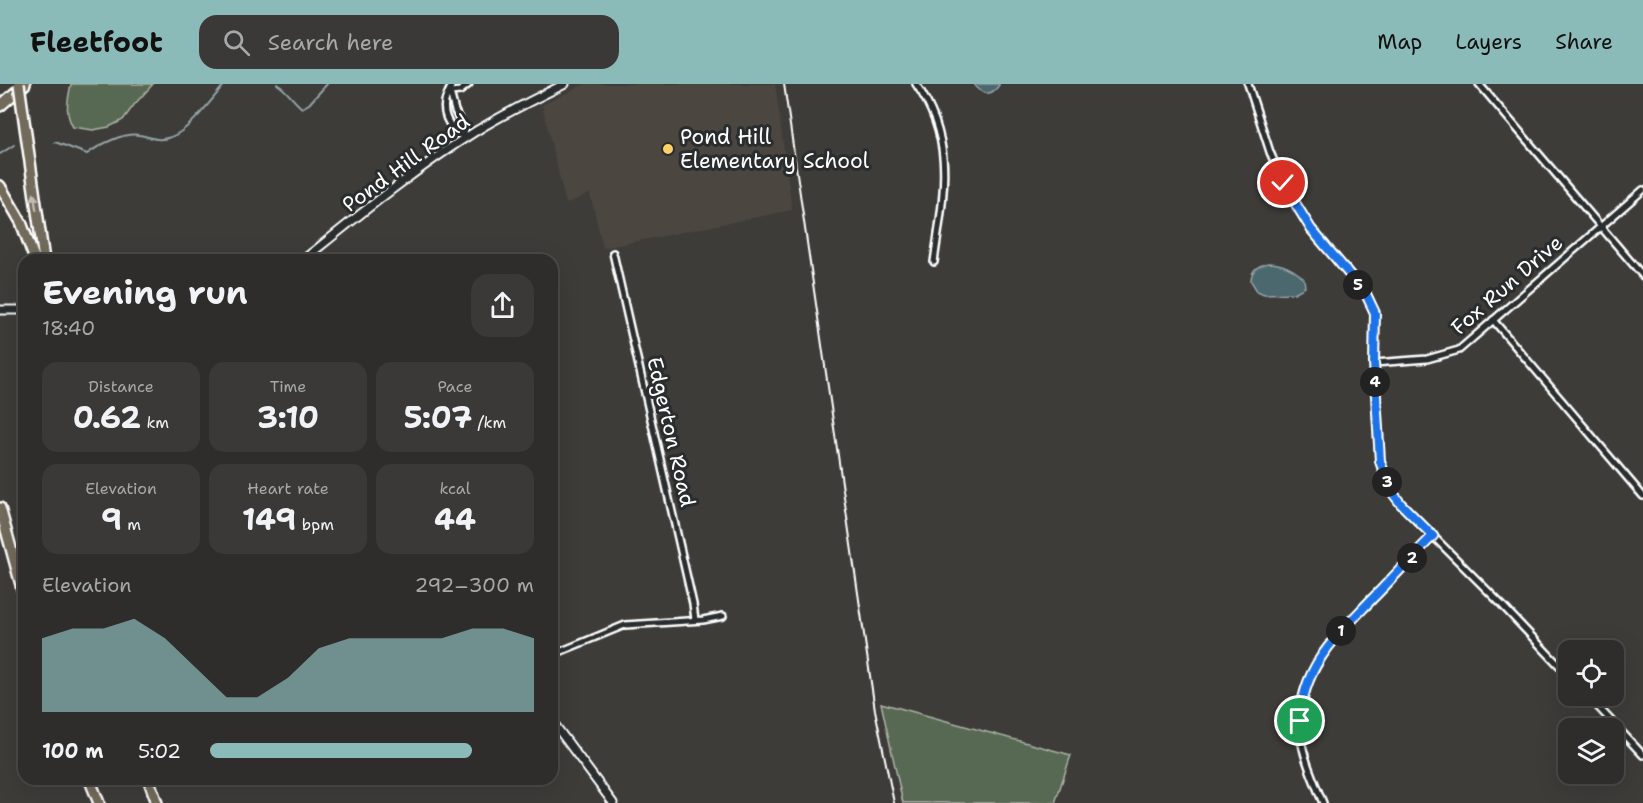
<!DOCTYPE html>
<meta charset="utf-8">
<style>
:root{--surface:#2e2d2b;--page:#3a3937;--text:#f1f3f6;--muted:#a7a8a9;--line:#494947;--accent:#8bbbb9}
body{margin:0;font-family:"Shantell Sans",sans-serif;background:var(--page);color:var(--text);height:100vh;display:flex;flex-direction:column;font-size:22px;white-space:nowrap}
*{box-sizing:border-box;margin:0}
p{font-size:20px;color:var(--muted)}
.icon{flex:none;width:33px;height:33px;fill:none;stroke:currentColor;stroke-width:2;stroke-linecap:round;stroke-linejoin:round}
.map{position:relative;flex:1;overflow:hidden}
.sheet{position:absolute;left:18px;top:170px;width:540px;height:531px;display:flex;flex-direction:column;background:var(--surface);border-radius:18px;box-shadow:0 6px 24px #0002,0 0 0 2px var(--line)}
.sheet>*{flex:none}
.tools{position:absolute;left:1558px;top:556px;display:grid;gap:12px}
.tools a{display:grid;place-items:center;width:66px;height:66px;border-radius:12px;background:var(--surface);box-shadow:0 6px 24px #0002,0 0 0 2px var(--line);font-size:30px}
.pin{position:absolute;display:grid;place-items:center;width:51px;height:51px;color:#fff;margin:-26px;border:3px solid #fff;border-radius:50%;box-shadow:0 2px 6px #0007}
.km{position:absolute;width:30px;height:30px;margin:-15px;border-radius:50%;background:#222;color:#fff;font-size:16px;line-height:30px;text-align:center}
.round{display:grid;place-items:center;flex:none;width:63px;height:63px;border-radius:18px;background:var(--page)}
.head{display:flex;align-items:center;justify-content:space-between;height:102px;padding:0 24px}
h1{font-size:33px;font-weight:700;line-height:45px}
.figures{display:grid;grid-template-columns:repeat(3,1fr);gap:9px;height:102px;padding:6px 24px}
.figures div{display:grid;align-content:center;border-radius:15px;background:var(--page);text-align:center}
.figures b{font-size:30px;font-weight:700}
.figures small{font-size:16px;font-weight:400}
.figures p{font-size:16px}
.chart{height:168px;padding:12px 24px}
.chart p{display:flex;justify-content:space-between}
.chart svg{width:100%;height:108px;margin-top:6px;fill:var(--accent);opacity:.7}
ul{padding:0 24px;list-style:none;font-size:20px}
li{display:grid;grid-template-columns:96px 72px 1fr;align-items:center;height:45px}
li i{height:15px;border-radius:8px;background:var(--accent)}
header{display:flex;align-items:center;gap:36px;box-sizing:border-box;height:84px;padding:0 30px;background:var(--accent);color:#111}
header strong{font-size:28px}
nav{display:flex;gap:33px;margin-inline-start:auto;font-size:21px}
.search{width:420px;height:54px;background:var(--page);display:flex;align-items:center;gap:15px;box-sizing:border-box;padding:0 21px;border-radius:18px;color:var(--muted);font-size:22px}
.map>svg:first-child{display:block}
.built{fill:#4c4641}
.green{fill:#596952;stroke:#acb4a8;stroke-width:1.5}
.water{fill:#4b686e;stroke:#93a4a8;stroke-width:1.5}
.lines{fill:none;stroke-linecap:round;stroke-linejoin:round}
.stream{stroke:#93a4a8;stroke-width:2}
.minor-casing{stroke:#fff;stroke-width:10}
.tertiary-casing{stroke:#fff;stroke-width:11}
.motorway-casing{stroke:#fff;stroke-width:14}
.minor{stroke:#2a2d2e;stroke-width:5}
.tertiary{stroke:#2a2d2e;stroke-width:7}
.motorway{stroke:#726b5a;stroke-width:9}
.rail{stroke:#fff;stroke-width:2}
.motorway-bridge-casing{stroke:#fff;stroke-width:14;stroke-linecap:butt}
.motorway-bridge{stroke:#726b5a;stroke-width:9}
.oneway{fill:#c0bcb5}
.route-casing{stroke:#fff;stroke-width:12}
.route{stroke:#1a73e8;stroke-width:8}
.poi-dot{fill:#ffd166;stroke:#2a2d2e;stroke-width:2}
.labels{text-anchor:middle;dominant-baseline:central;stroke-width:6;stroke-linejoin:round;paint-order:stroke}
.poi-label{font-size:21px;fill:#fff;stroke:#2a2d2e;text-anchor:start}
.street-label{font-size:21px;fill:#fff;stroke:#2a2d2e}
</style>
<header>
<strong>Fleetfoot</strong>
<div class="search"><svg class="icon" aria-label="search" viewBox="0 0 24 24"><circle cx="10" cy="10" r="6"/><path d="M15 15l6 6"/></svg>Search here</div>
<nav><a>Map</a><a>Layers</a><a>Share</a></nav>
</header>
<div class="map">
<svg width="1643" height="719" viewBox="0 0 1643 719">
<rect width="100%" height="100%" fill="#3e3c39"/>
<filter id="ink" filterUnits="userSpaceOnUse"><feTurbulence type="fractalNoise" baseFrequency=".0167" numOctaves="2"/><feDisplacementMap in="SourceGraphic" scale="12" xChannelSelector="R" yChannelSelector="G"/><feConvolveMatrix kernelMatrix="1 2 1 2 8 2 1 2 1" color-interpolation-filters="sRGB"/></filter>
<g filter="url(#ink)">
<polygon class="built" points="585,0 775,0 792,126 603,164 590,109 566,120 542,21"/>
<g class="green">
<path d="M71,0H153L134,21L123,36L109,43L93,46L73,43C64,28 68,16 71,0Z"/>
<polygon points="881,619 1071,671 1055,719 903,719"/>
</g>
<g class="water">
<path d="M974,0H999V1C991,13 982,11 974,0Z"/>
<path d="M1268,179C1282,179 1294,185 1304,195L1305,203L1294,209L1264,210L1257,207L1251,197C1251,185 1258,182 1268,179Z"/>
</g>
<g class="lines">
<g class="stream">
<path d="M277,0C288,7 292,16 302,24L309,20L327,0"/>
<path d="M55,58L87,70C99,61 124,48 139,51C152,53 157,58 171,53C191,45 211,16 225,0"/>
<polyline points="0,70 14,61"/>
</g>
<g class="minor-casing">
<g id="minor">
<path d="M452,0C450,6 446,12 445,18C442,33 452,47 465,54"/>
<path d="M916,0C957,59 943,112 934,178"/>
<polyline points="1248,0 1270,68 1283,99 1311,145 1366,210 1375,229 1374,279 1380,377 1389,404 1401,420 1502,521 1569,592"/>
<polyline points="1479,0 1643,192"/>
<polyline points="450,8 455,27 464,45 465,54"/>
<polyline points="450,8 460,7 469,0"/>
<polyline points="613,169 693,520 695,536"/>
<polyline points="1493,236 1643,412"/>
<polyline points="1374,279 1427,275 1459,266 1643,106"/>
<polyline points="552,571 625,541 703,536 723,532"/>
<polyline points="1588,612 1643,671"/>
<path d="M1323,719C1314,697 1303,673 1300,649C1295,591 1335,553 1372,515C1392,494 1412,473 1433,452"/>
</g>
</g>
<g class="tertiary-casing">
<g id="tertiary">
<path d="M303,176C359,131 415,85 476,47C504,30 534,15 565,0"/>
<polyline points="0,226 24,226"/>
<polyline points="552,637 613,719"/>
</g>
</g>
<g class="motorway-casing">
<g id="motorway">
<polyline points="0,22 25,0"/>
<polyline points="25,43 44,176"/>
<polyline points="0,102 21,138 35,176"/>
<polyline points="0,424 24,512"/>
<polyline points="89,694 99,719"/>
<polyline points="148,694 157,719"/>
</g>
</g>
<use href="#minor" class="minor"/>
<use href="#tertiary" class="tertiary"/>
<use href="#motorway" class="motorway"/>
<polyline class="rail" points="784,0 875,626 894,719"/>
<g class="motorway-bridge-casing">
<polyline id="motorway-bridge" points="19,0 25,43"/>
</g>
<use href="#motorway-bridge" class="motorway-bridge"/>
</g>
<defs><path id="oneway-solid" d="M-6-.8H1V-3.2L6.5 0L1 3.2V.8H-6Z" transform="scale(1.5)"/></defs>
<use class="oneway" href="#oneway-solid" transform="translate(35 118) rotate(-99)"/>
</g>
<g class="lines" filter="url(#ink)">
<g class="route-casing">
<path id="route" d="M1283,99L1311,145L1366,210L1375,229L1374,279L1380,377L1389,404L1401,420L1433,452C1412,472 1393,494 1372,515C1336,553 1303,581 1300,637"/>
</g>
<use href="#route" class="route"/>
</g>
<circle class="poi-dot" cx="668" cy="65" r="6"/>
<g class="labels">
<g class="poi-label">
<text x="680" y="53">Pond Hill<tspan x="680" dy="24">Elementary School</tspan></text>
</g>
<g class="street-label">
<text transform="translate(406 79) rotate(-36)">Pond Hill Road</text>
<text transform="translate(1507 201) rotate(-41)">Fox Run Drive</text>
<text transform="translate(671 348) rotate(77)">Edgerton Road</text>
</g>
</g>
</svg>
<div class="tools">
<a><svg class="icon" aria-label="locate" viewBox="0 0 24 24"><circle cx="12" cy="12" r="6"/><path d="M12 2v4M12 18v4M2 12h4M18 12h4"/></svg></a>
<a><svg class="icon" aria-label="layers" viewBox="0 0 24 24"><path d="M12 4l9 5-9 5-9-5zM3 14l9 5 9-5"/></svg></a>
</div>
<div class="pin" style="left:1300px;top:637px;background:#1e9e55"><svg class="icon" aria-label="arrive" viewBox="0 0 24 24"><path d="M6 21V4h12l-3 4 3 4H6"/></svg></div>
<div class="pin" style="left:1283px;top:99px;background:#d93025"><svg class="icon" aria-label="check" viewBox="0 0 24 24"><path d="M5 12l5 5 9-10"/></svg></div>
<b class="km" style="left:1341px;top:547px">1</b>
<b class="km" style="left:1412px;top:474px">2</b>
<b class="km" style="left:1387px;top:398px">3</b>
<b class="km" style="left:1375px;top:298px">4</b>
<b class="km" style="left:1358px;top:201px">5</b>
<section class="sheet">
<div class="head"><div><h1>Evening run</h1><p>18:40</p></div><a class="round"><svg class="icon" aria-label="share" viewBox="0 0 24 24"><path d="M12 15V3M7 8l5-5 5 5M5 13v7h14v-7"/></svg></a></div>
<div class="figures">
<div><p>Distance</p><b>0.62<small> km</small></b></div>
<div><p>Time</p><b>3:10</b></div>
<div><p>Pace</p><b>5:07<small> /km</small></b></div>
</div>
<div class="figures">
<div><p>Elevation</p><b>9<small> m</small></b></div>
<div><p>Heart rate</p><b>149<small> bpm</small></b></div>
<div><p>kcal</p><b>44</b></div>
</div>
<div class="chart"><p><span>Elevation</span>292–300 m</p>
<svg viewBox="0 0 160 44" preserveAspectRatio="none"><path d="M0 44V14L10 10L20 10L30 6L40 14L50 26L60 38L70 38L80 30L90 18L100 14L110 14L120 14L130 14L140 10L150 10L160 14V44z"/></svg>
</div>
<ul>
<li><b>100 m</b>5:02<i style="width:81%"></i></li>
</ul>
</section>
</div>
